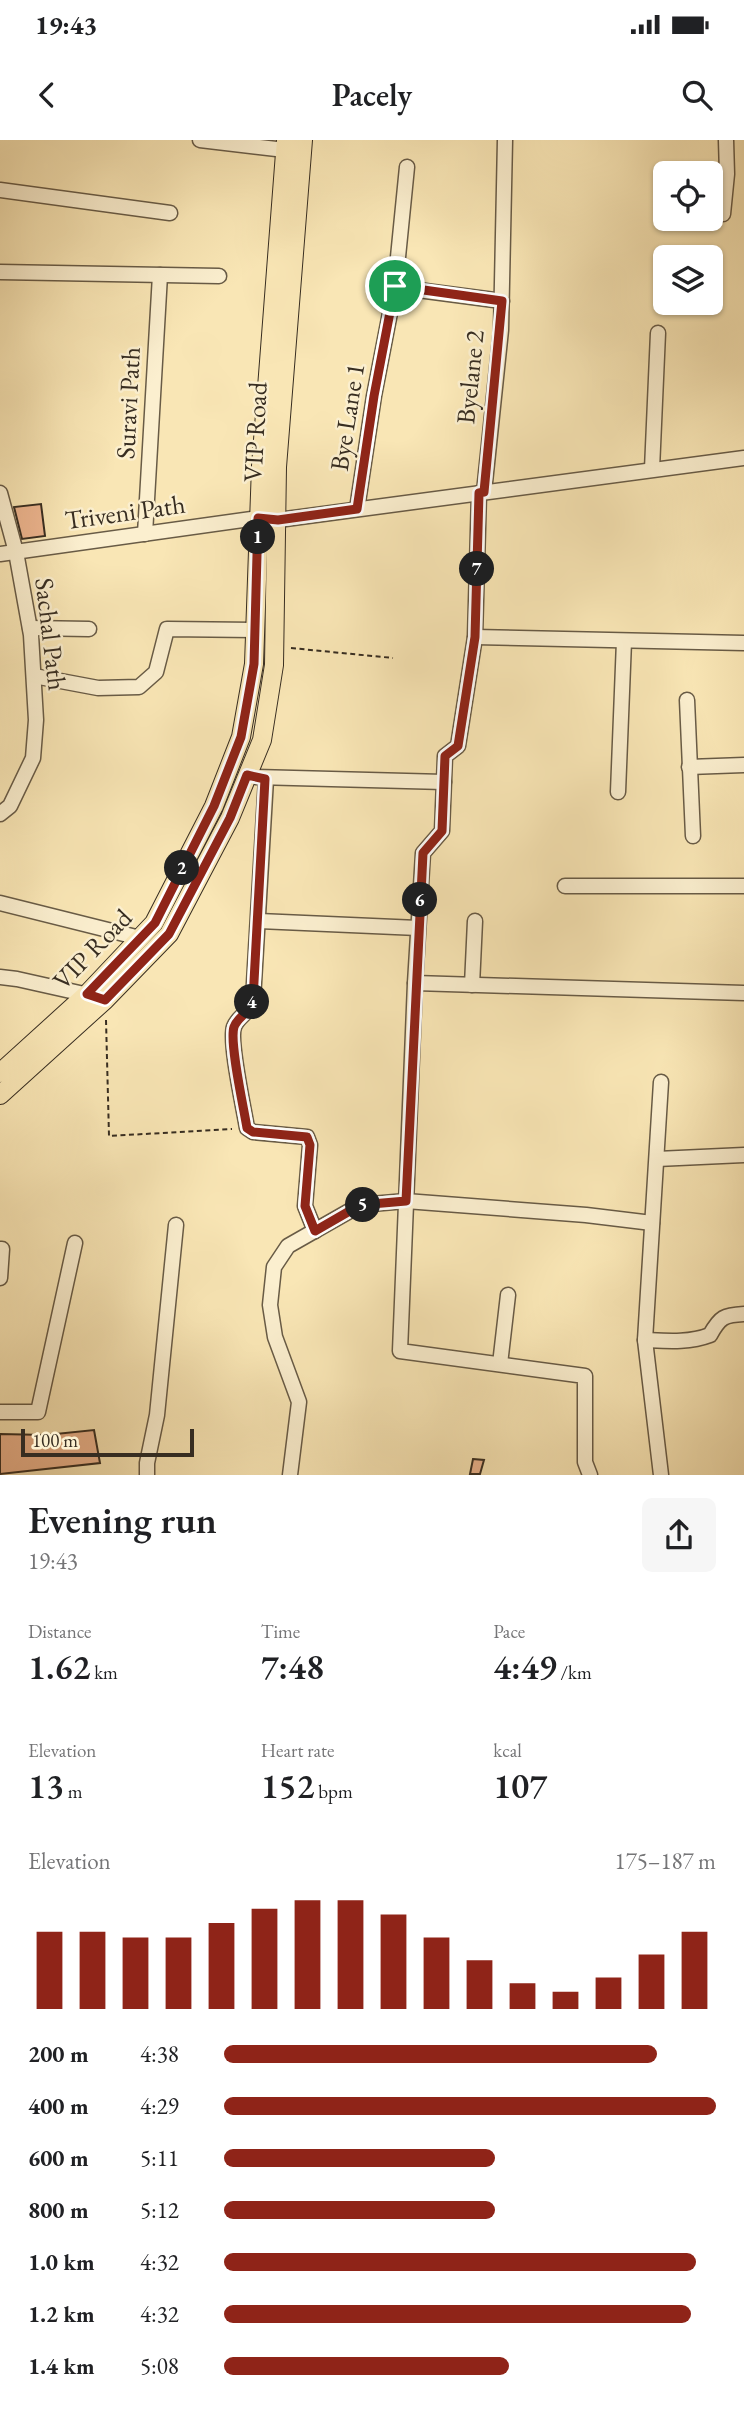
<!DOCTYPE html>
<meta charset="utf-8">
<style>
:root{--surface:#fff;--page:#f6f6f6;--text:#202124;--muted:#757577;--accent:#8f2418}
body{margin:0;font-family:"EB Garamond",serif;background:var(--page);color:var(--text);height:100vh;display:flex;flex-direction:column;font-size:26px;white-space:nowrap}
*{box-sizing:border-box;margin:0}
p{font-size:23px;color:var(--muted)}
.icon{flex:none;width:38px;height:38px;fill:none;stroke:currentColor;stroke-width:2;stroke-linecap:round;stroke-linejoin:round}
.map{position:relative;height:1335px;overflow:hidden}
.details{display:flex;flex-direction:column;background:var(--surface);flex:1}
.details>*{flex:none}
.fabs{position:absolute;left:653px;top:21px;display:grid;gap:14px}
.fabs a{display:grid;place-items:center;width:70px;height:70px;border-radius:10px;background:var(--surface);box-shadow:0 2px 5px #0004;font-size:35px}
.scale{position:absolute;left:21px;bottom:18px;width:173px;box-sizing:border-box;padding-left:7px;border:4px solid #372d21;border-top:0;font-size:19px;line-height:24px;white-space:nowrap;color:#372d21;-webkit-text-stroke:5px #fbefcf;paint-order:stroke}
.pin{position:absolute;display:grid;place-items:center;width:60px;height:60px;color:#fff;margin:-30px;border:4px solid #fff;border-radius:50%;box-shadow:0 2px 7px #0007}
.km{position:absolute;width:35px;height:35px;margin:-18px;border-radius:50%;background:#222;color:#fff;font-size:19px;line-height:35px;text-align:center}
.round{display:grid;place-items:center;flex:none;width:74px;height:74px;border-radius:10px;background:var(--page)}
.summary{display:flex;align-items:center;justify-content:space-between;height:119px;padding:0 28px}
h1{font-size:38px;font-weight:600;line-height:52px}
.figures{display:grid;grid-template-columns:repeat(3,1fr);gap:10px;height:119px;padding:7px 28px}
.figures div{display:grid;align-content:center}
.figures b{font-size:35px;font-weight:600}
.figures small{font-size:19px;font-weight:400}
.figures p{font-size:19px}
.chart{height:196px;padding:14px 28px}
.chart p{display:flex;justify-content:space-between}
.chart svg{width:100%;height:126px;margin-top:7px;stroke:var(--accent);stroke-width:6}
ul{padding:0 28px;list-style:none;font-size:23px}
li{display:grid;grid-template-columns:112px 84px 1fr;align-items:center;height:52px}
li i{height:18px;border-radius:9px;background:var(--accent)}
.status{display:flex;justify-content:space-between;align-items:center;height:49px;padding:0 35px;background:var(--surface);direction:ltr}
.status svg{height:19px;fill:currentColor}
header{display:flex;justify-content:space-between;align-items:center;height:91px;padding:0 28px;background:var(--surface);font-size:32px;font-weight:600}
.map>svg:first-child{display:block}
.building{fill:#edb58f;stroke:#372d21;stroke-width:2}
.lines{fill:none;stroke-linecap:round;stroke-linejoin:round}
.minor-casing{stroke:#685b46;stroke-width:17}
.major-casing{stroke:#372d21;stroke-width:20}
.path{stroke:#372d21;stroke-width:2;stroke-dasharray:5 3.5;stroke-linecap:butt}
.minor{stroke:#fbefcf;stroke-width:14}
.major{stroke:#f9e6b5;stroke-width:18}
.route-casing{stroke:#fff;stroke-width:14}
.route{stroke:#8f2418;stroke-width:9}
.labels{text-anchor:middle;dominant-baseline:central;stroke-width:5;stroke-linejoin:round;paint-order:stroke}
.street-label{font-size:26px;fill:#372d21;stroke:#fbefcf}
</style>
<div class="status"><b>19:43</b><svg viewBox="0 0 49 12"><path d="M0 12V9h3v3zM5 12V6h3v6zM10 12V3h3v9zM15 12V0h3v12zM26 1h20v11H26zM47 4h2v5h-2z"/></svg></div>
<header><svg class="icon" aria-label="back" viewBox="0 0 24 24"><path d="M15 5l-7 7 7 7"/></svg>Pacely<svg class="icon" aria-label="search" viewBox="0 0 24 24"><circle cx="10" cy="10" r="6"/><path d="M15 15l6 6"/></svg></header>
<div class="map">
<svg width="744" height="1335" viewBox="0 0 744 1335">
<rect width="100%" height="100%" fill="#f9e6b5"/>
<filter id="stains"><feTurbulence type="fractalNoise" baseFrequency=".00286" numOctaves="4"/><feColorMatrix values="0 0 0 0 .2 0 0 0 0 .09 0 0 0 0 .02 0 0 0 .5 -.17"/></filter>
<radialGradient id="worn" r=".72"><stop offset=".6" stop-color="#630" stop-opacity="0"/><stop offset="1" stop-color="#630" stop-opacity=".3"/></radialGradient>
<g class="building">
<polygon points="41,364 45,396 22,399 14,367"/>
<polygon points="94,1290 100,1323 0,1334 0,1294 46,1295"/>
<polygon points="473,1319 484,1320 480,1334 470,1334"/>
</g>
<g class="lines">
<g class="minor-casing">
<g id="minor">
<polyline points="200,0 285,10"/>
<polyline points="0,50 170,73"/>
<polyline points="723,74 727,34 726,0"/>
<polyline points="0,132 219,136"/>
<polyline points="395,147 502,161"/>
<polyline points="652,329 658,193"/>
<polyline points="484,352 501,190 505,0"/>
<polyline points="0,353 16,412 31,495 36,580 33,618 10,666 0,674"/>
<polyline points="479,353 475,497 458,606 445,616 442,691 423,713 415,843 400,1211 585,1236 585,1322 590,1335"/>
<polyline points="357,369 374,256 395,147 407,27"/>
<polyline points="145,394 160,135"/>
<polyline points="0,414 258,378 278,380 744,318"/>
<polyline points="30,488 89,489"/>
<polyline points="475,497 744,503"/>
<polyline points="34,536 98,548 139,547 156,532 167,489 255,490"/>
<polyline points="687,560 693,696"/>
<polyline points="689,627 744,625"/>
<polyline points="256,637 444,642"/>
<path d="M266,639L253,860C248,875 238,876 234,887C229,902 244,969 247,988L253,992L307,997L310,1005L305,1066L315,1091"/>
<polyline points="618,652 624,501"/>
<polyline points="565,746 744,746"/>
<polyline points="0,763 140,798"/>
<polyline points="259,781 418,788"/>
<polyline points="0,837 17,839 93,856"/>
<polyline points="415,843 744,853"/>
<polyline points="472,845 475,781"/>
<polyline points="661,942 645,1200 661,1335"/>
<polyline points="657,1019 744,1015"/>
<polyline points="0,1109 2,1109 0,1138"/>
<path d="M645,1200C667,1201 689,1203 710,1195C720,1177 724,1175 744,1174"/>
<polyline points="500,1224 508,1155"/>
<polyline points="0,1272 38,1272 75,1103"/>
<polyline points="147,1335 147,1323 157,1275 176,1085"/>
<polyline points="290,1335 299,1262 275,1197 270,1165 274,1127 288,1106 360,1065 406,1061 586,1075 652,1083"/>
</g>
</g>
<g class="major-casing">
<g id="major">
<polyline points="0,933 87,854 154,783 214,666 241,597 254,524 261,326 286,0"/>
<polyline points="0,955 105,860 169,794 230,678 262,600 274,525 277,327 303,0"/>
</g>
</g>
<g class="path">
<polyline points="291,508 393,518"/>
<polyline points="106,880 109,996 232,989"/>
</g>
<use href="#minor" class="minor"/>
<use href="#major" class="major"/>
</g>
<g class="lines">
<g class="route-casing">
<path id="route" d="M395,146L502,161L484,352L479,353L475,497L458,606L445,616L442,691L423,713L406,1061L360,1065L315,1091L305,1066L310,1005L307,997L253,992L247,988C244,969 229,902 234,887C238,876 248,875 253,860L265,639L247,635L230,678L169,794L105,860L87,854L155,783L214,666L241,597L254,524L258,378L278,380L357,369L374,256Z"/>
</g>
<use href="#route" class="route"/>
</g>
<g class="labels">
<g class="street-label">
<text transform="translate(470 237) rotate(-84)">Byelane 2</text>
<text transform="translate(128 263) rotate(-87)">Suravi Path</text>
<text transform="translate(347 277) rotate(-81)">Bye Lane 1</text>
<text transform="translate(255 292) rotate(-87)">VIP Road</text>
<text transform="translate(125 372) rotate(-8)">Triveni Path</text>
<text transform="translate(51 494) rotate(83)">Sachal Path</text>
<text transform="translate(92 809) rotate(-46)">VIP Road</text>
</g>
</g>
<rect width="100%" height="100%" filter="url(#stains)"/>
<rect width="100%" height="100%" fill="url(#worn)"/>
</svg>
<div class="fabs">
<a><svg class="icon" aria-label="locate" viewBox="0 0 24 24"><circle cx="12" cy="12" r="6"/><path d="M12 2v4M12 18v4M2 12h4M18 12h4"/></svg></a>
<a><svg class="icon" aria-label="layers" viewBox="0 0 24 24"><path d="M12 4l9 5-9 5-9-5zM3 14l9 5 9-5"/></svg></a>
</div>
<div class="scale">100 m</div>
<div class="pin" style="left:395px;top:146px;background:#1e9e55"><svg class="icon" aria-label="arrive" viewBox="0 0 24 24"><path d="M6 21V4h12l-3 4 3 4H6"/></svg></div>
<b class="km" style="left:258px;top:397px">1</b>
<b class="km" style="left:182px;top:728px">2</b>
<b class="km" style="left:252px;top:862px">4</b>
<b class="km" style="left:363px;top:1065px">5</b>
<b class="km" style="left:420px;top:760px">6</b>
<b class="km" style="left:477px;top:429px">7</b>
</div>
<section class="details">
<div class="summary"><div><h1>Evening run</h1><p>19:43</p></div><a class="round"><svg class="icon" aria-label="share" viewBox="0 0 24 24"><path d="M12 15V3M7 8l5-5 5 5M5 13v7h14v-7"/></svg></a></div>
<div class="figures">
<div><p>Distance</p><b>1.62<small> km</small></b></div>
<div><p>Time</p><b>7:48</b></div>
<div><p>Pace</p><b>4:49<small> /km</small></b></div>
</div>
<div class="figures">
<div><p>Elevation</p><b>13<small> m</small></b></div>
<div><p>Heart rate</p><b>152<small> bpm</small></b></div>
<div><p>kcal</p><b>107</b></div>
</div>
<div class="chart"><p><span>Elevation</span>175–187 m</p>
<svg viewBox="0 0 160 44" preserveAspectRatio="none"><path d="M5 44V17M15 44V17M25 44V19M35 44V19M45 44V14M55 44V9M65 44V6M75 44V6M85 44V11M95 44V19M105 44V27M115 44V35M125 44V38M135 44V33M145 44V25M155 44V17"/></svg>
</div>
<ul>
<li><b>200 m</b>4:38<i style="width:88%"></i></li>
<li><b>400 m</b>4:29<i style="width:100%"></i></li>
<li><b>600 m</b>5:11<i style="width:55%"></i></li>
<li><b>800 m</b>5:12<i style="width:55%"></i></li>
<li><b>1.0 km</b>4:32<i style="width:96%"></i></li>
<li><b>1.2 km</b>4:32<i style="width:95%"></i></li>
<li><b>1.4 km</b>5:08<i style="width:58%"></i></li>
</ul>
</section>
